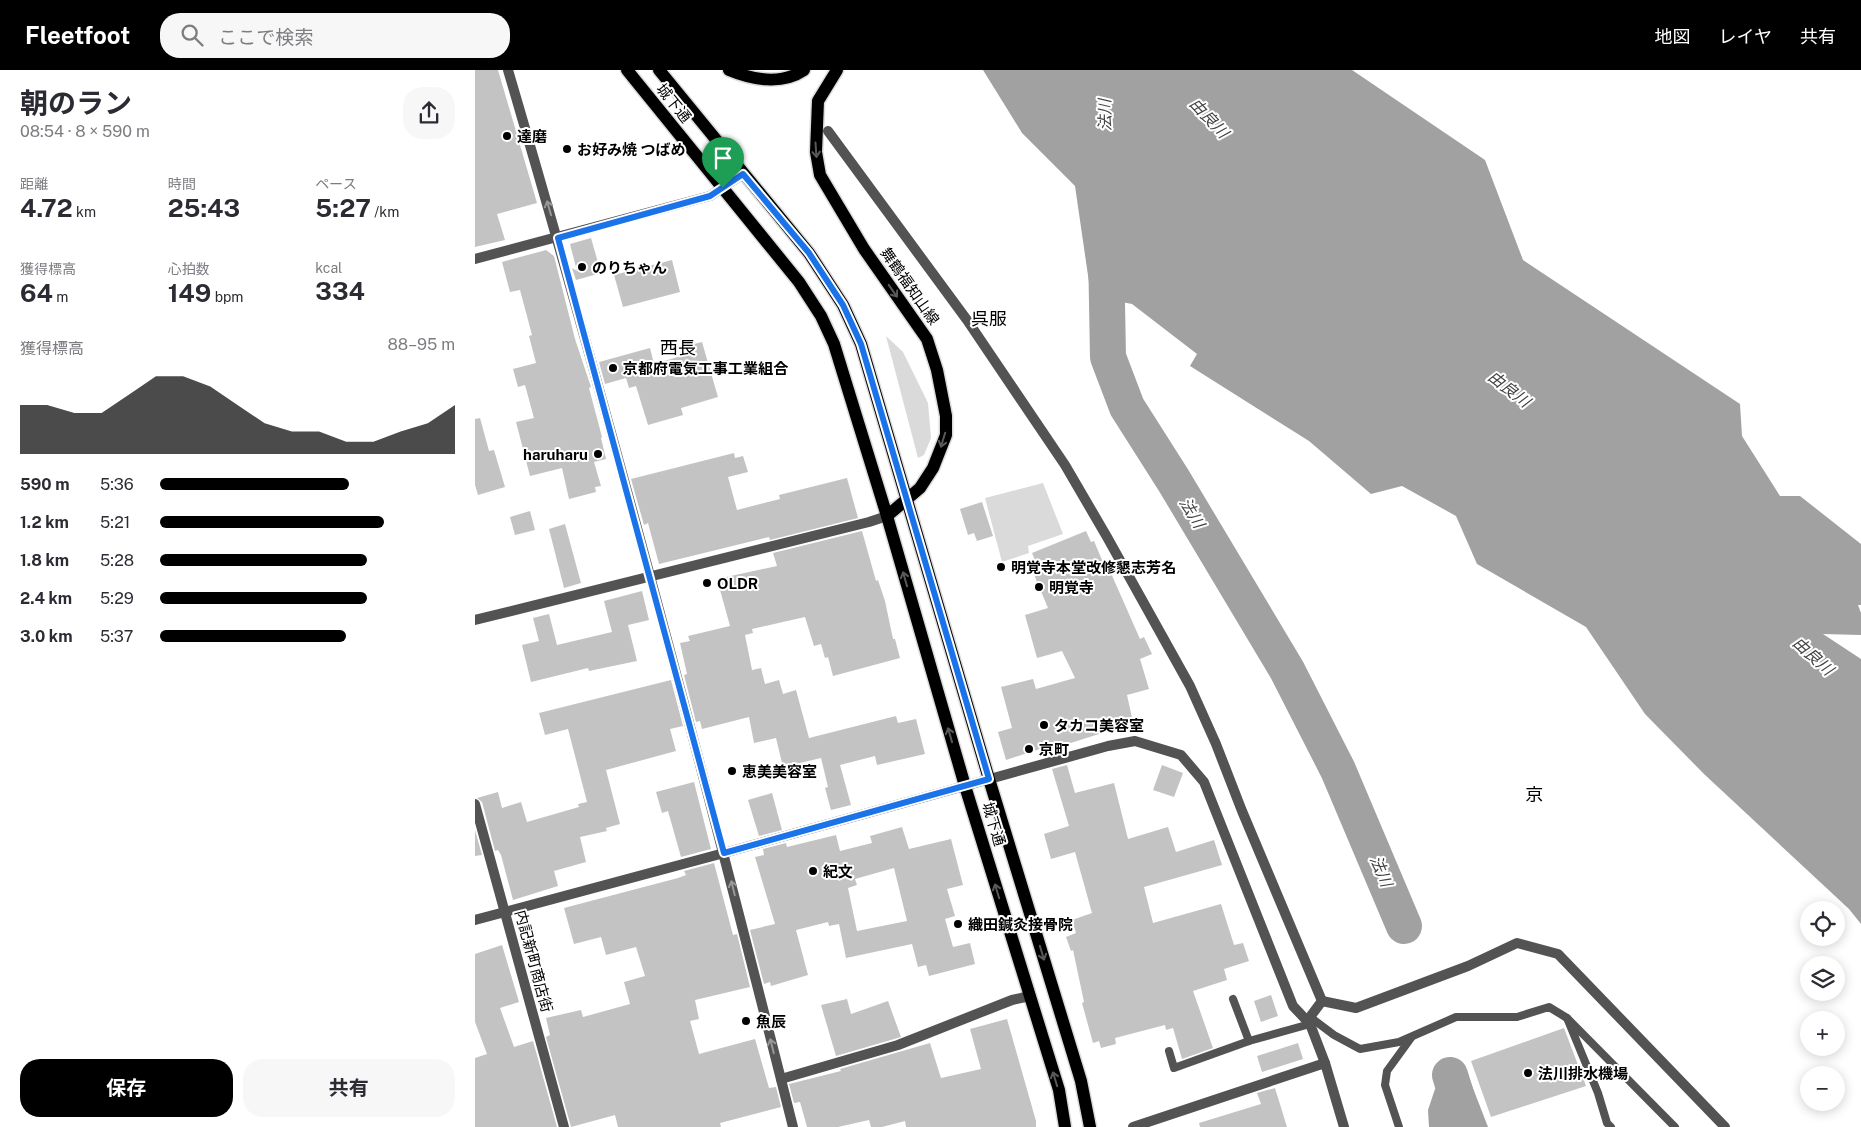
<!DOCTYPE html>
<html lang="ja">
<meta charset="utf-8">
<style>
:root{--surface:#fff;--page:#f7f7f7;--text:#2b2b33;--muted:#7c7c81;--accent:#000}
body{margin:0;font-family:"Public Sans","Noto Sans JP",sans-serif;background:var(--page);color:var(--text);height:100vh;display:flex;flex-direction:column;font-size:19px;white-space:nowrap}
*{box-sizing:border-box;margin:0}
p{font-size:16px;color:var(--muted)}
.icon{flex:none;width:28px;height:28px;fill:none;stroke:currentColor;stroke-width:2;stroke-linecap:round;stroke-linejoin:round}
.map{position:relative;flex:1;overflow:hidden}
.details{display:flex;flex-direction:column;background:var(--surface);width:475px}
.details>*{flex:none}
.controls{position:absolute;left:1325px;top:831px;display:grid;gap:10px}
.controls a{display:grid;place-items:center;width:45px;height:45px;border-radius:50%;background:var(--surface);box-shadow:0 2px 12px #0003;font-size:25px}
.pin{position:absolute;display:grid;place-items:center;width:42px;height:42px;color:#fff;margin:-51px -21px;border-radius:50% 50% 50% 0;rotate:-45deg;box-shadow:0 0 5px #0007}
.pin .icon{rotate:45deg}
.round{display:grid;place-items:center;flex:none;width:52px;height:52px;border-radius:20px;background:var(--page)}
.head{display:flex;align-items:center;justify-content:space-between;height:85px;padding:0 20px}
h1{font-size:28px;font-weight:700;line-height:38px}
.metrics{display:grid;grid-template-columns:repeat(3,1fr);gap:8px;height:85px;padding:5px 20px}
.metrics div{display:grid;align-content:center}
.metrics b{font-size:25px;font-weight:700}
.metrics small{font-size:14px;font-weight:400}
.metrics p{font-size:14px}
.chart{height:140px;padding:10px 20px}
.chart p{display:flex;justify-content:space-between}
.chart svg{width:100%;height:90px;margin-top:5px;fill:var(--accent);opacity:.7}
.action{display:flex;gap:10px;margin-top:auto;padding:10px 20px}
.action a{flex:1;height:58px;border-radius:20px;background:var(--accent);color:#fff;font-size:20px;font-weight:700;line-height:58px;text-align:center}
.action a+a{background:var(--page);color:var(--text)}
ul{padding:0 20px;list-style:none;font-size:16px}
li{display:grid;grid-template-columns:80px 60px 1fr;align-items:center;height:38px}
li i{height:12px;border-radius:6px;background:var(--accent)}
header{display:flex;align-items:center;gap:30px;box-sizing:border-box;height:70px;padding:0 25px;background:var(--accent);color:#fff}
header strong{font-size:24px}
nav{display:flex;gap:28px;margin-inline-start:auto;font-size:18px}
.search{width:350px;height:45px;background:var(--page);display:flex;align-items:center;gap:12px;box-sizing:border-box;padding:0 18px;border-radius:20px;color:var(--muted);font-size:19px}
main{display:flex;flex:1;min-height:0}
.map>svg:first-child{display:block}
.green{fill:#dadada}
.water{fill:#a1a1a1}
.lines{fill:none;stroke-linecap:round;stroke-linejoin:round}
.river{stroke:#a1a1a1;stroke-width:36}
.building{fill:#c3c3c3;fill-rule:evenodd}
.primary-casing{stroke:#dbdbdb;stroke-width:15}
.service{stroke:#535353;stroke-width:8}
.pedestrian{stroke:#535353;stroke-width:10}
.minor{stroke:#535353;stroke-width:10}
.primary{stroke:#000;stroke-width:12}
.oneway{stroke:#595959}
.oneway2{stroke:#989898}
.route-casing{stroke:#fff;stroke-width:10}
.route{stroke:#1a73e8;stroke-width:6}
.poi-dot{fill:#000;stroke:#fff;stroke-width:2}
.labels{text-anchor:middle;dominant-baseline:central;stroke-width:4;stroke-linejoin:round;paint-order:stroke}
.street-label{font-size:15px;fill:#000;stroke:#fff}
.poi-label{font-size:15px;font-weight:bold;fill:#000;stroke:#fff;text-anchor:start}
.water-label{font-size:16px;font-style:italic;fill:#424242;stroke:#fff}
.quarter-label{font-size:18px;fill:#000;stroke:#fff}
</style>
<header>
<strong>Fleetfoot</strong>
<div class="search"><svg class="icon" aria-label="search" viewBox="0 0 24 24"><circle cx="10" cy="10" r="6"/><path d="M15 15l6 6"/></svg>ここで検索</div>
<nav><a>地図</a><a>レイヤ</a><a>共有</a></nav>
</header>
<main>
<section class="details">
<div class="head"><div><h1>朝のラン</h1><p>08:54 · 8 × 590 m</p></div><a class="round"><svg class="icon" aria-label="share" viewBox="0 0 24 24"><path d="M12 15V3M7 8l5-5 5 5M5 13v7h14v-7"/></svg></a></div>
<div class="metrics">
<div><p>距離</p><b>4.72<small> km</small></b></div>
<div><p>時間</p><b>25:43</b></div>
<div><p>ペース</p><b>5:27<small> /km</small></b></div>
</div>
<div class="metrics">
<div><p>獲得標高</p><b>64<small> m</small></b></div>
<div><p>心拍数</p><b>149<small> bpm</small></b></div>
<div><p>kcal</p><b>334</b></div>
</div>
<div class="chart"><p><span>獲得標高</span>88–95 m</p>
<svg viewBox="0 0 160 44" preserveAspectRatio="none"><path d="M0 44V20L10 20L20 24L30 24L40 15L50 6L60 6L70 11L80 20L90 29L100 33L110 33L120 38L130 38L140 33L150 29L160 20V44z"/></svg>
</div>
<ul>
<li><b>590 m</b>5:36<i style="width:64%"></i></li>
<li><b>1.2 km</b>5:21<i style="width:76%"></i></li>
<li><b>1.8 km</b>5:28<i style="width:70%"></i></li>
<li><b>2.4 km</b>5:29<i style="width:70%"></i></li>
<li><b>3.0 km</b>5:37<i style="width:63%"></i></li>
</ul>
<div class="action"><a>保存</a><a>共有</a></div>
</section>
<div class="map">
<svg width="1386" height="1057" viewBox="0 0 1386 1057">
<rect width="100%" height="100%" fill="#fff"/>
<g class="green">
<polygon points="411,266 428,282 453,333 456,368 449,385 443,388"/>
<polygon points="568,413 588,464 553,476 554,483 527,492 510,428"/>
</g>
<g class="water">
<polygon points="508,0 877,0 1010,90 1048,190 1265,334 1267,366 1305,426 1325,426 1386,474 1386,535 1383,535 1386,543 1386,565 1348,564 1386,589 1386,854 1374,839 1229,704 1170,644 1111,557 1002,494 981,446 927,416 896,424 834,371 715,296 722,284 657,234 616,226 600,116 547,63"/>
<polygon points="994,1008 1013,1057 954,1057 953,1040 960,1019"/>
</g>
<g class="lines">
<g class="river">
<polyline points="631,179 633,287 652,337 699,411 812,600 863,700 929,856"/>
<polyline points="975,1005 991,1057"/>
</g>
</g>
<g class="building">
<polygon points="0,0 23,0 62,133 22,144 30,170 0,177"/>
<polygon points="116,168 126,203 101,210 97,198 102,201 95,174"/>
<polygon points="71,180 79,186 100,269 116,317 114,318 127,367 126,368 131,389 119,392 126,416 120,417 121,422 94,429 87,398 55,406 41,352 59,348 50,315 43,317 38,299 61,293 54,266 57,265 45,220 35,222 27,192"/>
<polygon points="197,190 205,222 148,237 139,205"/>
<polygon points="227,272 243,327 206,338 208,345 173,355 161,316 154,318 151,308 130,314 124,292 175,278 179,294 213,284 211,276"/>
<polygon points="5,348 14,381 19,380 30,417 3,425 0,415 0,349"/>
<polygon points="259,383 260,388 268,386 273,402 253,407 262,440 305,429 304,425 372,408 383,448 295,470 294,467 184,494 173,453 169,455 156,409"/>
<polygon points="507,432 518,466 502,471 499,463 493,465 485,439"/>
<polygon points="55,441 60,460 40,465 35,447"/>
<polygon points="90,454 106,513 89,518 74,459"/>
<polygon points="387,461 401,511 403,510 410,531 418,569 420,569 425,588 358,606 353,587 350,588 346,574 339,576 330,547 277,559 278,563 270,565 277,600 286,598 290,614 304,610 308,624 321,620 334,668 421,646 423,653 441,649 450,684 402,695 400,686 365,695 376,735 356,740 350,718 353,717 346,688 308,697 301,668 279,673 274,647 227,659 225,651 221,652 209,605 212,604 205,573 215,571 213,566 255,556 242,509 302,496 298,483"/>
<polygon points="611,461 616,472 619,471 632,502 635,501 665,569 669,567 677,584 665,589 674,619 652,625 659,657 641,662 640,659 586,676 588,681 573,685 571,677 531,690 523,662 537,658 526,617 558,609 561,619 600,608 587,581 562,588 550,545 573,538 555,495 561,493 557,483"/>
<polygon points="167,521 174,550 153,555 162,591 114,601 113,598 56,612 47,575 64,571 58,548 74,544 82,575 137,562 129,531"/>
<polygon points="196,610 208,656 195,659 201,681 131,700 145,754 131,758 132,761 105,767 111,792 79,801 83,816 38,830 26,785 23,780 20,781 7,732 2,728 23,722 27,738 46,732 52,752 104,737 103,734 112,732 93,659 70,665 64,643"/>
<polygon points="592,695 600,723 639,713 653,769 693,757 701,782 739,770 747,795 669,817 678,853 746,834 759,875 768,873 774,891 749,899 752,910 718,921 738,978 707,989 698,958 691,960 690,955 640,968 641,974 626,978 624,971 618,973 607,933 609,932 598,880 596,881 591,867 601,863 597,850 617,843 600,782 576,789 569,764 594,756 577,699"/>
<polygon points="687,695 708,703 699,727 678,720"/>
<polygon points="219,712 236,779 206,787 193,741 187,743 181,722"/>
<polygon points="297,723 307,760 284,766 273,730"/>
<path d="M427,757L434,779L476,769L488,815L472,819L480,846L470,849L478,877L495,873L500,894L454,906L451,895L443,897L437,874L371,888L364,854L354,856L353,852L321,860L333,905L296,916L295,912L289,914L275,860L300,854L280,787L289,785L288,779L311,773L312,777L361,765L365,781L397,773L395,766ZM419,798L432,851L382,861L373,818L382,815L380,809Z"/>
<polygon points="0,760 7,785 0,786"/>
<polygon points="239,793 258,865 262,864 275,917 220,930 224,949 215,951 224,984 280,969 294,1018 301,1017 306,1037 245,1053 246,1057 143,1057 140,1045 96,1057 71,967 75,965 71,948 106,940 108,947 155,934 149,912 170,906 161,877 131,885 126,867 99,874 89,838 203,808 211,805 209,801"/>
<polygon points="27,875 44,932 25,938 39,977 58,971 82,1057 0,1057 0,988 12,984 0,952 0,884"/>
<polygon points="796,925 803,946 786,952 779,931"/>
<polygon points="372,929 376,944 413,931 426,967 361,986 346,935"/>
<polygon points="532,949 561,1051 561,1057 431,1057 430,1051 407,1057 396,1057 394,1050 363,1057 332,1057 325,1032 319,1033 314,1014 366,1001 365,999 455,973 466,1008 506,999 495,959"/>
<polygon points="1089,958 1111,1016 1016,1047 996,991"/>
<polygon points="823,973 828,989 787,1002 782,986"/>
<polygon points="800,1018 812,1057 725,1057 724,1053 786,1034 782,1023"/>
</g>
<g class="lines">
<g class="primary-casing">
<g id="primary">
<polyline points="152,0 324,212 346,246 359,274 412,446 490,716 584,1020 590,1057"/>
<polyline points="184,0 334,183 368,235 386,274 514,709 606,1011 615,1057"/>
<path d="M254,0C278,10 307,15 329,0"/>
<polyline points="362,0 343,31 341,82 345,105 389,179 452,269 462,300 471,346 471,365 458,398 445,418 412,446"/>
</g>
</g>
<g class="service">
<polyline points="758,929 774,971"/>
<polyline points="835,947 859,965 885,979 924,972 981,947 1042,947 1074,937 1092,948"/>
<polyline points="694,981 699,998 774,971 835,954"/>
<polyline points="924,1057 910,1015 912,1001 936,968"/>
<polyline points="1136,1057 1132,1053 1123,1023 1092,948 1200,1057"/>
</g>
<polyline class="pedestrian" points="0,734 89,1057"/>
<g class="minor">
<path d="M33,0C136,350 229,703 318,1057"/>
<polyline points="353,61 492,250 590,395 632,467 715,616 741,674 767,741 847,931"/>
<polyline points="0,189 235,126 268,104"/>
<polyline points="0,550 394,452 412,446"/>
<polyline points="0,850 249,783 633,676 660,671 706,685 729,712 818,936 835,954 850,993 869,1057"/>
<polyline points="847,931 881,938 993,896 1042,873 1083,884 1250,1057"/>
<polyline points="835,954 835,947 847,931"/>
<polyline points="306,1009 423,975 537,930 555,926"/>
<polyline points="658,1057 850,993"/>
</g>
<use href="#primary" class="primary"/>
</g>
<defs><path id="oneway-shaft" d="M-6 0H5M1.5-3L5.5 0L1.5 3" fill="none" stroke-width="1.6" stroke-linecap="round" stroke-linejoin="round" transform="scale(1.25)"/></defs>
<g class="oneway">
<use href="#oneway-shaft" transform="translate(341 80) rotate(86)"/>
<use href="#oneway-shaft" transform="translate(418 221) rotate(55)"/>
<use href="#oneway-shaft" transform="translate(468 370) rotate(107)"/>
<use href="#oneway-shaft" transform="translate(430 509) rotate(-106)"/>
<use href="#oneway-shaft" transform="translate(475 665) rotate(-106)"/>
<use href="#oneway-shaft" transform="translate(522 821) rotate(-107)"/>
<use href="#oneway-shaft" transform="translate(567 883) rotate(73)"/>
<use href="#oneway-shaft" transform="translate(580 1009) rotate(-107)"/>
</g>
<g class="oneway2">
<use href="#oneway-shaft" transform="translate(74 138) rotate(-106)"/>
<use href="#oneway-shaft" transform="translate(258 818) rotate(-104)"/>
<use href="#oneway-shaft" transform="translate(297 976) rotate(-104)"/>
</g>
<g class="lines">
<g class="route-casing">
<polygon id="route" points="268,104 334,183 368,235 386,274 514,709 249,783 83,168 235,126"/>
</g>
<use href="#route" class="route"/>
</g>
<g class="poi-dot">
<circle cx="32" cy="66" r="5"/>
<circle cx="92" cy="79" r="5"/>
<circle cx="107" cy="197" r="5"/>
<circle cx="138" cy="298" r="5"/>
<circle cx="123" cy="384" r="5"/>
<circle cx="526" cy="497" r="5"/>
<circle cx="232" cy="513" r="5"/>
<circle cx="564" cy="517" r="5"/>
<circle cx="569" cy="655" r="5"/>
<circle cx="554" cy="679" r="5"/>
<circle cx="257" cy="701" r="5"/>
<circle cx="338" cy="801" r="5"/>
<circle cx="483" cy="854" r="5"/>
<circle cx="271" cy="951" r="5"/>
<circle cx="1053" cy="1003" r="5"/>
</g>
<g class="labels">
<g class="street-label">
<text transform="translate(199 33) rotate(51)">城下通</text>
<text transform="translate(435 216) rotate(55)">舞鶴福知山線</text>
<text transform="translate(519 754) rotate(73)">城下通</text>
<text transform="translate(59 891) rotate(75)">内記新町商店街</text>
</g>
<g class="poi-label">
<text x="42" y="66">達磨</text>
<text x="102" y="79">お好み焼 つばめ</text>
<text x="117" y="197">のりちゃん</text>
<text x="148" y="298">京都府電気工事工業組合</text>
<text x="113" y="384" text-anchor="end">haruharu</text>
<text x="536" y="497">明覚寺本堂改修懇志芳名</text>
<text x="242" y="513">OLDR</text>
<text x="574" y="517">明覚寺</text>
<text x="579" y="655">タカコ美容室</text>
<text x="564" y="679">京町</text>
<text x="267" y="701">恵美美容室</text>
<text x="348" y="801">紀文</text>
<text x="493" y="854">織田鍼灸接骨院</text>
<text x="281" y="951">魚辰</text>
<text x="1063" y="1003">法川排水機場</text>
</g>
<g class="water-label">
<text transform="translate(630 45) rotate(-91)">法川</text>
<text transform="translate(734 48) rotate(47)">由良川</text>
<text transform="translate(1034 319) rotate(38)">由良川</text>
<text transform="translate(717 443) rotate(59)">法川</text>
<text transform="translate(1338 586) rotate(42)">由良川</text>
<text transform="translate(906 801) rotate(67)">法川</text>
</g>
<g class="quarter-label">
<text x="514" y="248">呉服</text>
<text x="203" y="277">西長</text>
<text x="1059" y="724">京</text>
</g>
</g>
</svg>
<div class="controls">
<a><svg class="icon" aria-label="locate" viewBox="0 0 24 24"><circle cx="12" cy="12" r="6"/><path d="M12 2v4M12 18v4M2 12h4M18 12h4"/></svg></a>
<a><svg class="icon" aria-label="layers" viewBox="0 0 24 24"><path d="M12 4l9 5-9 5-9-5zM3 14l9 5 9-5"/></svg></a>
<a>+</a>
<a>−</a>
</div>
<div class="pin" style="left:248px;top:118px;background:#1e9e55"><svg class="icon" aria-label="arrive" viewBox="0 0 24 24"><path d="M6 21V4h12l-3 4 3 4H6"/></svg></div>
</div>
</main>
